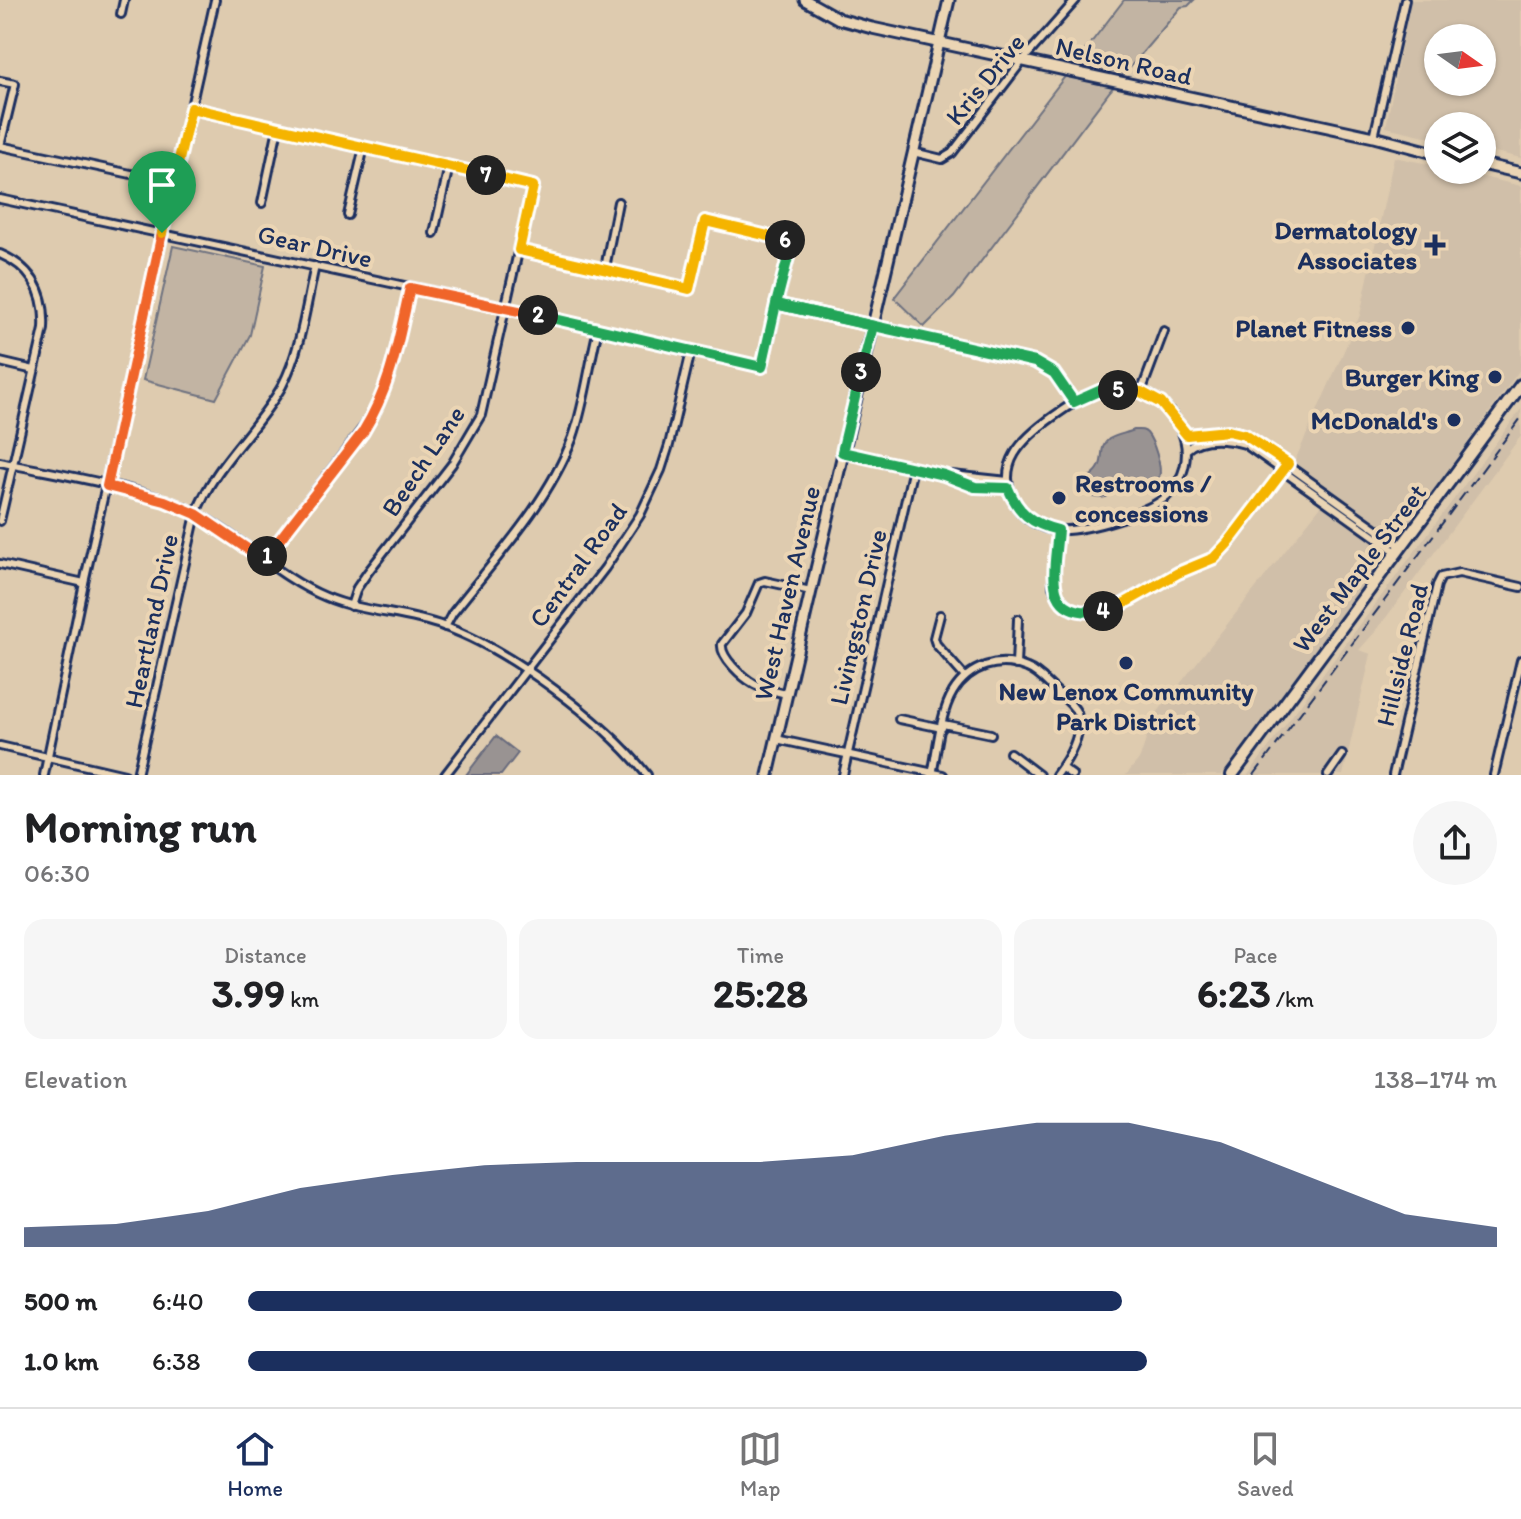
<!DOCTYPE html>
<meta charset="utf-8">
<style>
:root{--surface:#fff;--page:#f6f6f6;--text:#202124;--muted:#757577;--line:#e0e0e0;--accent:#1b2f5e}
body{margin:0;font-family:Itim,sans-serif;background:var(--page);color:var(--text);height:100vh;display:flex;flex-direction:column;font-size:30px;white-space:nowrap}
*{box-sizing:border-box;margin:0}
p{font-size:26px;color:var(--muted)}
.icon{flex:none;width:44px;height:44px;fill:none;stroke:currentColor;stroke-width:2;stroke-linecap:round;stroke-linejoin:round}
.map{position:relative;height:775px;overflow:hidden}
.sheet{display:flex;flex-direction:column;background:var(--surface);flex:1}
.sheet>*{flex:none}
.needle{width:52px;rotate:104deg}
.tools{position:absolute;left:1424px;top:24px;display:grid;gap:16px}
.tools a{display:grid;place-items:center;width:72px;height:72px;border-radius:50%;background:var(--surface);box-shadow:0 2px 6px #0004;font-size:40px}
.pin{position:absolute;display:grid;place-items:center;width:68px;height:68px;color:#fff;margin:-82px -34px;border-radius:50% 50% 50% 0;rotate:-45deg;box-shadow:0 0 8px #0007}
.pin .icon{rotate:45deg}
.km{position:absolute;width:40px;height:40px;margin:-20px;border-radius:50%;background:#222;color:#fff;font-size:22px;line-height:40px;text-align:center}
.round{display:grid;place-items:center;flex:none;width:84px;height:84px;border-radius:42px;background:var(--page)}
.head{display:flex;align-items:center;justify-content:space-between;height:136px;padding:0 24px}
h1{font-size:44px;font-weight:800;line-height:60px}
.metrics{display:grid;grid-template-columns:repeat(3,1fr);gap:12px;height:136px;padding:8px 24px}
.metrics div{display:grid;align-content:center;border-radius:20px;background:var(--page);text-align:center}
.metrics b{font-size:40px;font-weight:800}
.metrics small{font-size:22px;font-weight:400}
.metrics p{font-size:22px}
.chart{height:224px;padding:16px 24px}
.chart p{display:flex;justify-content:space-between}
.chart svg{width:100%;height:144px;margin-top:8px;fill:var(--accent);opacity:.7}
ul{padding:0 24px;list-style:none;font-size:26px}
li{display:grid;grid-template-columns:128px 96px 1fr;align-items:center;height:60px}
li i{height:20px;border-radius:10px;background:var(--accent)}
.tabs{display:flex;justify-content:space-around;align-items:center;height:112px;border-top:2px solid var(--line);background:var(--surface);font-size:22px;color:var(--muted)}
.tabs a{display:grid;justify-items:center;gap:4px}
.tabs .active{color:var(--accent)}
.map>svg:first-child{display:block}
.built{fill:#d0bfa9;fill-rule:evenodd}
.green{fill:#c2b4a3;stroke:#6e7280;stroke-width:2}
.water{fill:#999392;stroke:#676b7d;stroke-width:2}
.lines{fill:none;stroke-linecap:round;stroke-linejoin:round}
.street-casing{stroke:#1b2f5e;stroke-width:12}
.secondary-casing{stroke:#1b2f5e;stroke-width:15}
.primary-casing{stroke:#1b2f5e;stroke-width:16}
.street{stroke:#ebd5b4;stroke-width:6}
.secondary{stroke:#ebd5b4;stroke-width:9}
.primary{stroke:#ebd5b4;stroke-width:10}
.rail{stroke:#1b2f5e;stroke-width:2;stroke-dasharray:12 6;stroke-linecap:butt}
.split-1-casing{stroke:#fff;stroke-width:16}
.split-2-casing{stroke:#fff;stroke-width:16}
.split-3-casing{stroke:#fff;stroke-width:16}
.split-4-casing{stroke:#fff;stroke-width:16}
.split-5-casing{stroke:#fff;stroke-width:16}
.split-6-casing{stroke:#fff;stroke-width:16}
.split-7-casing{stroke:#fff;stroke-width:16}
.split-8-casing{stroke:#fff;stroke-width:16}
.split-1{stroke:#f0652b;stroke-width:10}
.split-2{stroke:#f0652b;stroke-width:10}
.split-3{stroke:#22a559;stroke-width:10}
.split-4{stroke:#22a559;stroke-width:10}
.split-5{stroke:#f5b400;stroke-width:10}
.split-6{stroke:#22a559;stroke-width:10}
.split-7{stroke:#f5b400;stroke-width:10}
.split-8{stroke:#f5b400;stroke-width:10}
.poi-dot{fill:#1b2f5e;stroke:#ebd5b4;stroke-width:3}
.labels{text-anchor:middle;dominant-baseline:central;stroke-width:8;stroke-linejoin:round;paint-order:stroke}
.street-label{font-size:26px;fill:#1b2f5e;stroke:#ebd5b4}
.poi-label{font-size:26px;font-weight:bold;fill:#1b2f5e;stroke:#ebd5b4;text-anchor:end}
</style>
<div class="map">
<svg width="1521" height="775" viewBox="0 0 1521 775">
<rect width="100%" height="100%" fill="#decbaf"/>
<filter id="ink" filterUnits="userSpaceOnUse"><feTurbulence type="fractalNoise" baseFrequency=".0125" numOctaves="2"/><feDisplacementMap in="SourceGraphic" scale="16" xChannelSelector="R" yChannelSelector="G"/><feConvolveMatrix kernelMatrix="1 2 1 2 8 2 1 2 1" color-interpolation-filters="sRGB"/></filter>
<g filter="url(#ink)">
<g class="built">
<path d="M1410,0H1521V158L1482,149V126H1438V139L1386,127ZM1482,38V82H1438V38Z"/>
<polygon points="1394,157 1438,166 1438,170 1454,170 1521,186 1521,368 1402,534 1392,536 1293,465 1360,315"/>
<polygon points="1521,409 1521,436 1376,631 1359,650 1371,654 1343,775 1248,775"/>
<polygon points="1324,502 1383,548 1383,560 1222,775 1126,775 1140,758 1153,718"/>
</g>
<g class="green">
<polygon points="1124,0 1194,0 1188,6 1181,7 1110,91 954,297 924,327 894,298"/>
<polygon points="173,246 265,266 250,335 216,399 143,380"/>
</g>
<g class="water">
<path d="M1134,430C1140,430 1143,429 1147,433C1153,440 1163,468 1159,477L1147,484L1127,481C1113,492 1108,503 1089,495L1087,488L1089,477C1110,464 1095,450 1109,439C1116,435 1127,433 1134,430Z"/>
<polygon points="496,736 518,753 501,775 466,775"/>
</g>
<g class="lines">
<g class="street-casing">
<g id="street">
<polyline points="121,14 124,0"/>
<polyline points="0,81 15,84 0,146 173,183"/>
<polyline points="191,108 533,186 481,415 452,464 368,572 357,588 351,606"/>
<polyline points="1374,137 1405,0"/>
<polyline points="913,152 942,159 952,153 1023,60 1076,0"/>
<polyline points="0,199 507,308 762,367 792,242 705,221 689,289 519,250"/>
<polyline points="262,203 278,128"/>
<polyline points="348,215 364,147"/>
<polyline points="434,233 449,166"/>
<path d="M0,254C33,268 46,294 44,329L0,521"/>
<polyline points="605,268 618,202"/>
<polyline points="776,304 1035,362 1054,373 1074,402"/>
<polyline points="0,362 34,370"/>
<path d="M1114,389C1126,391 1139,390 1150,396C1186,415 1199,462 1170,493C1152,513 1083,532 1056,530C1040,528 1024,519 1016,505C993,465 1023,438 1054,416C1073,403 1090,390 1114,389Z"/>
<polyline points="1141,392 1164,331"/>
<polyline points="1183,433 1196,435 1228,431 1245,435 1402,547"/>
<path d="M1186,450C1201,436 1226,439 1245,444L1398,553"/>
<polyline points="842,452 944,475 975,487 1008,488"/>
<path d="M0,462C59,475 147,487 199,515C243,539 279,578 326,597C364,613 405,612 443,626C509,649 604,721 647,775"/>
<polyline points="952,475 1008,481"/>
<polyline points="1058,530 1053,587 1059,598 1071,609 1086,612 1112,609 1178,573 1214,558 1228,543 1288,464"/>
<polyline points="264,560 375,412 391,371 410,288"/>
<polyline points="0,564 84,583"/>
<polyline points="940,615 934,638 936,644 965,677"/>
<path d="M445,627L452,614C495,559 548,503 573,437C585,403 589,365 598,329"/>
<polyline points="1016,665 1018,619"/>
<path d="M786,694C775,691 763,689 754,684C742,677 720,657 722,644L746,613L759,583L765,581L811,591"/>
<polyline points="899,719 942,728"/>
<polyline points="943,724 991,734"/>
<polyline points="776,739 943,775"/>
<polyline points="0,746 125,775"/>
<polyline points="1010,753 1039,775"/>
<polyline points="1062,768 1072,775"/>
<polyline points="44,775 84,583 215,0"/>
<path d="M137,775L196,514C214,464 257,431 282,386C301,350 306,305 315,266"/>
<polyline points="445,775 605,568 640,515 661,470 669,445 691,351"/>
<polyline points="843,775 913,468"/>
<path d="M932,775C937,751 940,713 953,692C969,666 999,656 1027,668C1038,672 1047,683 1056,691C1063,697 1073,704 1077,713C1084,733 1068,760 1056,775"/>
<polyline points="1328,775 1342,755"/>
<polyline points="1393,775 1437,585 1441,577 1459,573 1521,587"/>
<polyline points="1494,775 1521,660"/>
</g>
</g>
<g class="secondary-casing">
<g id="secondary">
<polyline points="805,0 839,19 872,28 1374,137 1438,154"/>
<polyline points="1482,164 1521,173"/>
<polyline points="768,775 949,0"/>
</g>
</g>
<g class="primary-casing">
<polyline id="primary" points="1232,775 1521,385"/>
</g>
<use href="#street" class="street"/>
<use href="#secondary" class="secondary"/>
<use href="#primary" class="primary"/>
<polyline class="rail" points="1254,775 1521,418"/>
</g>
</g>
<g class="lines" filter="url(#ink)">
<g class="split-1-casing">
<polyline id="split-1" points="162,233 107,486 165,501 196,514 264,560 267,556"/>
</g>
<g class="split-2-casing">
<path id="split-2" d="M267,556L363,432C392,385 398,340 410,288L538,315"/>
</g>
<g class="split-3-casing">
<polyline id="split-3" points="538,315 762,367 776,304 873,326 861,372"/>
</g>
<g class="split-4-casing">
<path id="split-4" d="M861,372L842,452L944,475L975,487L1008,488C1018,513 1032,524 1058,530C1055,571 1040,619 1103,611"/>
</g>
<g class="split-5-casing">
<polyline id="split-5" points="1103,611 1123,604 1178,573 1214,558 1228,543 1288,464 1245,435 1228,431 1187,435 1161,403 1141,392 1118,390"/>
</g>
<g class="split-6-casing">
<polyline id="split-6" points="785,240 792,242 776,304 1035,362 1054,373 1074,402 1101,390 1118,390"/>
</g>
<g class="split-7-casing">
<polyline id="split-7" points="486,175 533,186 519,250 681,287 689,289 705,221 785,240"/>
</g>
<g class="split-8-casing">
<polyline id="split-8" points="162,233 191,108 486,175"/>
</g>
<use href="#split-1" class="split-1"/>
<use href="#split-2" class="split-2"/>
<use href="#split-3" class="split-3"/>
<use href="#split-4" class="split-4"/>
<use href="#split-5" class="split-5"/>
<use href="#split-6" class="split-6"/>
<use href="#split-7" class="split-7"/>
<use href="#split-8" class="split-8"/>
</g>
<g class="poi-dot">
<path d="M1431 233h8v8h8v8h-8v8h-8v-8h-8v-8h8z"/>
<circle cx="1408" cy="328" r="8"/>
<circle cx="1495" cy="377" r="8"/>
<circle cx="1454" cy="420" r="8"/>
<circle cx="1059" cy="498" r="8"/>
<circle cx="1126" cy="663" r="8"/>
</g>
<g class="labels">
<g class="street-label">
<text transform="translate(1124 61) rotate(13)">Nelson Road</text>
<text transform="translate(985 79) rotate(-51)">Kris Drive</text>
<text transform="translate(315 246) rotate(13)">Gear Drive</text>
<text transform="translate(423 461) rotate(-56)">Beech Lane</text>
<text transform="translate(578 565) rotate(-54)">Central Road</text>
<text transform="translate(1359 568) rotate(-53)">West Maple Street</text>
<text transform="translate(787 593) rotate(-77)">West Haven Avenue</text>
<text transform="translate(858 617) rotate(-77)">Livingston Drive</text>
<text transform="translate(151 621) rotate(-78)">Heartland Drive</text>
<text transform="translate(1402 655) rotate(-76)">Hillside Road</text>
</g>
<g class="poi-label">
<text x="1417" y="230">Dermatology<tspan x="1417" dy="30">Associates</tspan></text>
<text x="1392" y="328">Planet Fitness</text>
<text x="1479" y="377">Burger King</text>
<text x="1438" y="420">McDonald's</text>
<text x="1075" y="483" text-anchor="start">Restrooms /<tspan x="1075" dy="30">concessions</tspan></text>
<text x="1126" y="691" text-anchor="middle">New Lenox Community<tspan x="1126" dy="30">Park District</tspan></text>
</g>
</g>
</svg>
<div class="tools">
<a><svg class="needle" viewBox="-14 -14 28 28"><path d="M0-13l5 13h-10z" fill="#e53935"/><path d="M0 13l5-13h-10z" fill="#757577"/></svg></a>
<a><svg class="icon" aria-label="layers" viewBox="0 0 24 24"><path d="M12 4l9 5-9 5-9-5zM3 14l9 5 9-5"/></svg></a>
</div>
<div class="pin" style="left:162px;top:233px;background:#1e9e55"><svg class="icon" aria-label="arrive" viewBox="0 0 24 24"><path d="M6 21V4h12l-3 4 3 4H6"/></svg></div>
<b class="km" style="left:267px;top:556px">1</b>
<b class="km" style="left:538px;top:315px">2</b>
<b class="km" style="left:861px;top:372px">3</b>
<b class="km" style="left:1103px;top:611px">4</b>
<b class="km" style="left:1118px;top:390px">5</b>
<b class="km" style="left:785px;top:240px">6</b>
<b class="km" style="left:486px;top:175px">7</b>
</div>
<section class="sheet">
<div class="head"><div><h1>Morning run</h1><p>06:30</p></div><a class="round"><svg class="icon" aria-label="share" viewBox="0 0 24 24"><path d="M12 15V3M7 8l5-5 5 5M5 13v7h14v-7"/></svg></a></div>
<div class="metrics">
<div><p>Distance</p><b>3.99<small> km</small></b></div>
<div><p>Time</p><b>25:28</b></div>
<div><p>Pace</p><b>6:23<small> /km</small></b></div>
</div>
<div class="chart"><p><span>Elevation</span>138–174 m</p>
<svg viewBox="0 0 160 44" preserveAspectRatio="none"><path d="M0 44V38L10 37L20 33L30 26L40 22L50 19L60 18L70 18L80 18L90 16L100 10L110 6L120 6L130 12L140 23L150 34L160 38V44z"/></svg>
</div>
<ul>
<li><b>500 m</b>6:40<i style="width:70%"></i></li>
<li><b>1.0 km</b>6:38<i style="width:72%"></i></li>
</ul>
</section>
<nav class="tabs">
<a class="active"><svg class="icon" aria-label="home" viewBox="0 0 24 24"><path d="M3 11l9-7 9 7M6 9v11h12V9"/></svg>Home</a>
<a><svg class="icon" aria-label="map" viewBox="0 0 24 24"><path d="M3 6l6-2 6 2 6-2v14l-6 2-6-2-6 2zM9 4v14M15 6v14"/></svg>Map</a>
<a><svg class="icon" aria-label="saved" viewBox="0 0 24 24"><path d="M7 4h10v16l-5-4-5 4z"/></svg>Saved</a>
</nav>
